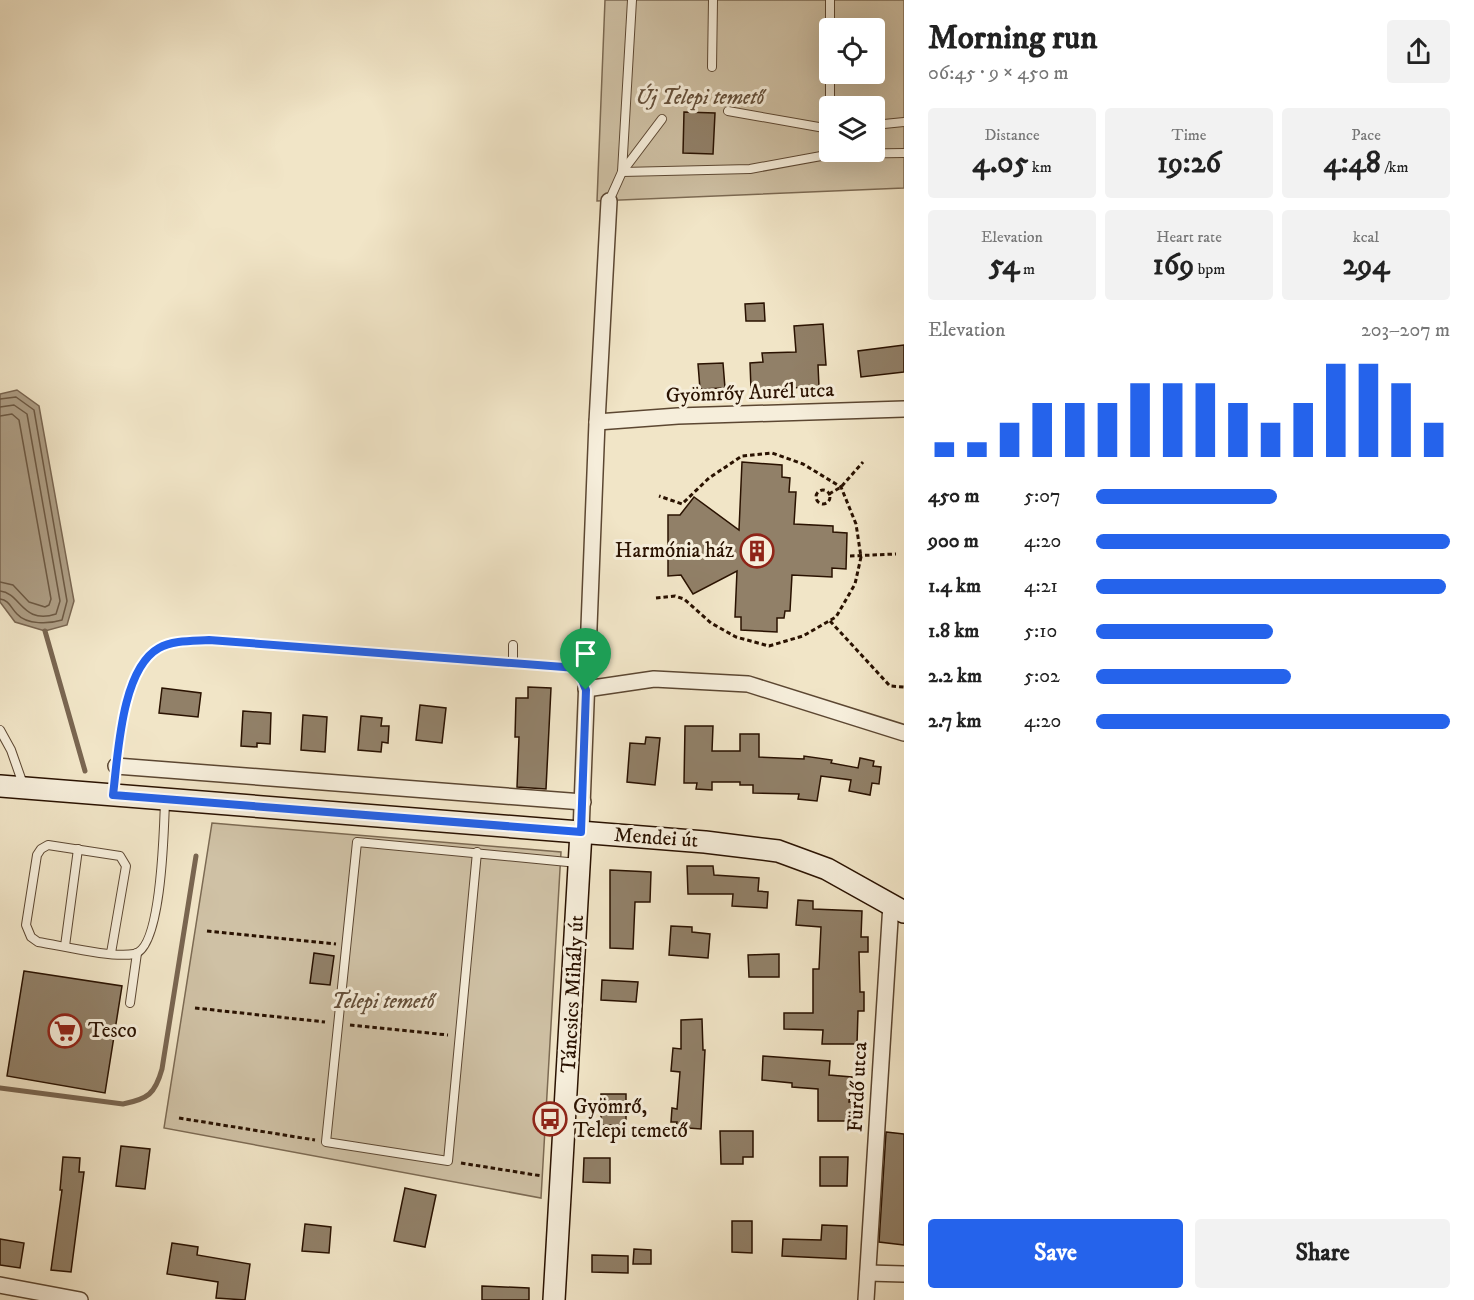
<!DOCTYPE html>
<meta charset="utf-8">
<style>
:root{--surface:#fff;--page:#f2f2f2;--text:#222;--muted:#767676;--accent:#2563eb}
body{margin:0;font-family:"IM FELL DW Pica",serif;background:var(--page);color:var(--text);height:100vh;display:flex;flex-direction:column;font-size:22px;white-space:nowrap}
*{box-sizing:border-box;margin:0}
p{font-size:20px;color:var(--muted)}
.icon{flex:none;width:33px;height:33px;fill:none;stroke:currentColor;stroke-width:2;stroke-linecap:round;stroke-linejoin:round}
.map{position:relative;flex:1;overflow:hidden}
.sheet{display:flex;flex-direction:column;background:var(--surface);width:570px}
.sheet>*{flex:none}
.tools{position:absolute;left:819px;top:18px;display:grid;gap:12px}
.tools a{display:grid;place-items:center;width:66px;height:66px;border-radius:6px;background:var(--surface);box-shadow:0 6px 24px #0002;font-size:30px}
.pin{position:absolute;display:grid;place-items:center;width:51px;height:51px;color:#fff;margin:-62px -26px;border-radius:50% 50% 50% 0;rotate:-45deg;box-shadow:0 0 6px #0007}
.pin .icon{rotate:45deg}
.round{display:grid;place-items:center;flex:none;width:63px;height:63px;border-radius:6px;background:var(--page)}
.summary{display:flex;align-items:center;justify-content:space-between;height:102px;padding:0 24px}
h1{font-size:33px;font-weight:800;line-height:45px}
.stats{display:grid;grid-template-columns:repeat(3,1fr);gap:9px;height:102px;padding:6px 24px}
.stats div{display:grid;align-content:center;border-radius:6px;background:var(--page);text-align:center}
.stats b{font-size:30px;font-weight:800}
.stats small{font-size:16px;font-weight:400}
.stats p{font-size:16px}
.chart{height:168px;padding:12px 24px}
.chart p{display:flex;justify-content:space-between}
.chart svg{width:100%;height:108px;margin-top:6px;stroke:var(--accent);stroke-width:6}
.button{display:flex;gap:12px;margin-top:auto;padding:12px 24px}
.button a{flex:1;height:69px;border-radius:6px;background:var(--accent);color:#fff;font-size:24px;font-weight:800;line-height:69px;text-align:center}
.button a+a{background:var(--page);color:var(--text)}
ul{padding:0 24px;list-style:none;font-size:20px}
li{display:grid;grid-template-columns:96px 72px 1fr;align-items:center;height:45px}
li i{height:15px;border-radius:8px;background:var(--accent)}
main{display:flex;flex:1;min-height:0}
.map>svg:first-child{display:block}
.green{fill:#cfc1a5;stroke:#7c6a53;stroke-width:1.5;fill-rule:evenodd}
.water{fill:#ad9d84;stroke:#796550;stroke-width:1.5}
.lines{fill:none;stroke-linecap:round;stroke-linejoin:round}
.shore{stroke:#6c5842;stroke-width:1.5}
.stream{stroke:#796550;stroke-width:5}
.building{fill:#918068;stroke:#2a1201;stroke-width:1.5}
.lane-casing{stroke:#5c4732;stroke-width:10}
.street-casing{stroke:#5c4732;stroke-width:18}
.secondary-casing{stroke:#2a1201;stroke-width:24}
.path{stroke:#2a1201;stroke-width:3;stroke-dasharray:4.5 3;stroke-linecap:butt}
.lane{stroke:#f6eedb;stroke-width:8}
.street{stroke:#f6eedb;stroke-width:15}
.secondary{stroke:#f6eedb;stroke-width:21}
.route-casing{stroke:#fff;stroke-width:12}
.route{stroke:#2563eb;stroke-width:8}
.labels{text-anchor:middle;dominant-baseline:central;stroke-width:6;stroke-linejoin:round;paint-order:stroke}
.park-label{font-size:21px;font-style:italic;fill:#644f3a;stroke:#f6eedb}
.street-label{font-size:21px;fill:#2a1201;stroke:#f6eedb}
.poi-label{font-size:21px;fill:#2a1201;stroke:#f6eedb;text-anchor:start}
</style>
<main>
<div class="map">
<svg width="904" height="1300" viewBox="0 0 904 1300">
<rect width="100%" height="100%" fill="#f1e5c7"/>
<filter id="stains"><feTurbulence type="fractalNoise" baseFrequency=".00333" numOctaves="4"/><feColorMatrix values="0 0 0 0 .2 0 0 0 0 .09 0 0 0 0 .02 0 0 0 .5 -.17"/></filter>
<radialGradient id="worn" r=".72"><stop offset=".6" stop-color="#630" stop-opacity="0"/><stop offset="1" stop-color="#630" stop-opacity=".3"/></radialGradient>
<g class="green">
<path d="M605,0H904V188L597,201ZM830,28H874V74H830ZM830,106H874V152H830Z"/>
<polygon points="212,823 561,852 541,1198 164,1128"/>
</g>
<polygon class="water" points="17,390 39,406 74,601 67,625 45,631 15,622 0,602 0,394"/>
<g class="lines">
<g class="shore">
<path d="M0,399L16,397L34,410L67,601L62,620C49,624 27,625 17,614C11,608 9,600 0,599"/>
<path d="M0,407L14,405L27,414L60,601L56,614C22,625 21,593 0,591"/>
<polyline points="0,416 12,414 19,420 51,599 49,605 45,607 29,602 13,585 0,582"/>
</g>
<g class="stream">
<polyline points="45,631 85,771"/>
<path d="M0,1088L123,1104C148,1099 155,1094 162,1069L196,856"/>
</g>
</g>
<g class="building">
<polygon points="684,112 715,113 713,154 683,153"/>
<polygon points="764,303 765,321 746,321 745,304"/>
<polygon points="823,324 826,365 818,365 819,387 751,389 750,363 763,362 762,353 796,352 794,326"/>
<polygon points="904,345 904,372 861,377 858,351"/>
<polygon points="723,363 725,388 700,389 698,364"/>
<polygon points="742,462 782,465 782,477 790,478 789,492 796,492 794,524 833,526 833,532 847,533 846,569 832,568 832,577 792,575 790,611 785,611 784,618 777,618 777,632 741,630 741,617 735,617 737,571 693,594 681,575 668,576 668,515 680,515 694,497 739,530"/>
<polygon points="528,687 551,688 546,789 517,787 519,737 515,737 516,698 528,698"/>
<polygon points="162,688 201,693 198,717 159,713"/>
<polygon points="420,705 446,708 442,743 416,740"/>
<polygon points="243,711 271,713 270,744 257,743 257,747 241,746"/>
<polygon points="303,715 327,717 325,752 301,750"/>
<polygon points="361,716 382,718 381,726 389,726 388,743 382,742 381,752 358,750"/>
<polygon points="685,726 713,726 712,751 740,751 740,734 759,734 759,757 804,759 804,756 832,760 831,763 858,768 860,758 874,761 873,766 881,767 879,784 872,783 870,795 849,791 851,780 821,776 817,801 798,799 799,794 753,793 753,785 740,785 740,782 712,782 712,790 696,789 697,783 684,783"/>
<polygon points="646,737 660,738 655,785 627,782 630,743 645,744"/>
<polygon points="687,866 713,866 714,875 759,878 758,891 768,892 767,908 732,906 733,894 688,894"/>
<polygon points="610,870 651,872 650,902 635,902 633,949 610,948"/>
<polygon points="798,900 813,901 813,909 862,911 861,937 868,937 868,952 859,952 860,992 864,992 864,1011 858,1011 857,1044 822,1044 823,1030 784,1029 784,1013 813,1013 813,969 819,969 821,927 796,925"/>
<polygon points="671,926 692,927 692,932 710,934 708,958 669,955"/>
<polygon points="314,953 334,956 330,985 310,983"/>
<polygon points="779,954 779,977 749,977 748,955"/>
<polygon points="24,971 122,986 105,1093 7,1076"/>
<polygon points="602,980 638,982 636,1002 601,1000"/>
<polygon points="702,1019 703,1050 705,1050 701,1129 676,1127 677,1122 671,1122 672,1108 677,1109 680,1072 671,1071 673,1048 681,1049 681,1020"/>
<polygon points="763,1056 830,1061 829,1075 852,1077 849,1102 853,1102 853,1121 818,1121 818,1089 792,1087 792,1083 762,1080"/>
<rect x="601" y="1094" width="25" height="31"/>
<polygon points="720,1131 753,1131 753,1157 743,1157 743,1164 721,1164"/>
<polygon points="886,1132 904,1134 904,1245 879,1242"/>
<polygon points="121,1146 150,1149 145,1189 116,1186"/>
<polygon points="63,1157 80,1158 79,1172 84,1172 71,1272 51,1270 62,1190 60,1190"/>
<polygon points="820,1157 848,1157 847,1186 820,1186"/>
<polygon points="584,1158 610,1158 610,1183 583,1182"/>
<polygon points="405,1188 436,1195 425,1247 394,1241"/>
<polygon points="732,1221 752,1221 752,1253 732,1252"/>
<polygon points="305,1224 331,1227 329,1253 302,1251"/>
<polygon points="822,1225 847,1226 846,1259 782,1256 783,1239 821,1240"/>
<polygon points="0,1239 24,1243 20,1268 0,1265"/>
<polygon points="172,1243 198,1247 197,1255 250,1264 245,1300 216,1298 218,1282 167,1274"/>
<polygon points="634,1249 651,1250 651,1264 633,1264"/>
<polygon points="592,1255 628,1256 628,1273 592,1272"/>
<polygon points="482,1286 529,1288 529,1300 482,1300"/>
</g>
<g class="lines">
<g class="lane-casing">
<g id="lane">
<polyline points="830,0 830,28"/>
<polyline points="712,67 713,0"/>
<polyline points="830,74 830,106"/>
<polyline points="728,111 830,129"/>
<polyline points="874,125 904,122"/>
<polyline points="831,152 832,154 904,153"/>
<polyline points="622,172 750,169 832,154"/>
<polyline points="622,172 662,119"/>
<polyline points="609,201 622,172 632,0"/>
<polyline points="513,663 513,645"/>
<polyline points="0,730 11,750 24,787"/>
<path d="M113,793C118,755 121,668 159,648C173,641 193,641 209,640L577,668L584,684"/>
<polyline points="477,852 448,1161 326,1142 357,842 578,863"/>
<polyline points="65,946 78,849"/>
<path d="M111,953L126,866L120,856L48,845L41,849L37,855L26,925L31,937L38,942C63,946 111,958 134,954C162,949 164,825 165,801"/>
<polyline points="130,1003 137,953"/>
</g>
</g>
<g class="street-casing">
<g id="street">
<polyline points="597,422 678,416 904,409"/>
<polyline points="586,689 654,679 748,684 904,733"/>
<polyline points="116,766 583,802"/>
<polyline points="581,832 597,422 609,201"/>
<polyline points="868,1273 904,1274"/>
<polyline points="0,1285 80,1300"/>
<polyline points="866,1300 891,904"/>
</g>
</g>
<g class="secondary-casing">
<g id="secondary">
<polyline points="0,786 705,842 778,851 827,869 904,912"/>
<polyline points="554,1300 581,832"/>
</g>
</g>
<g class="path">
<circle cx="823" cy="497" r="7"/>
<polyline points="829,494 841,487 863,462"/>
<polyline points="850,556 896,554"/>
<polyline points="656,598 675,596 684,599 711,623 736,637 769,646 803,636 836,617 855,584 861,557 856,524 841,487 803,464 772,453 742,456 709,478 682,504 659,496"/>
<polyline points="830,621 890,686 904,687"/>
<polyline points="207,931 336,944"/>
<polyline points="195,1008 325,1022"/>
<polyline points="350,1025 448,1035"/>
<polyline points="179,1118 315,1140"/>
<polyline points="461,1163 542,1176"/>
</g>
<use href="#lane" class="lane"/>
<use href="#street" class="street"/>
<use href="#secondary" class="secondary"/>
</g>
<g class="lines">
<g class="route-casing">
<path id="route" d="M209,640L577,668L586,690L581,832L113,795C118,756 121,669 159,648C173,640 193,641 209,640Z"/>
</g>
<use href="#route" class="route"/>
</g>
<defs>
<g id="building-ring" transform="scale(1.725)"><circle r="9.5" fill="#f6eedb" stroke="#8f2418" stroke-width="1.5"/><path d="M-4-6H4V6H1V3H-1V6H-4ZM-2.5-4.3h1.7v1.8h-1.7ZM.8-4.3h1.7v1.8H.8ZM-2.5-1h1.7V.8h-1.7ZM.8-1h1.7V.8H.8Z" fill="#8f2418"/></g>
<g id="supermarket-ring" transform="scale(1.725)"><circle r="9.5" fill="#f6eedb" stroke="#8f2418" stroke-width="1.5"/><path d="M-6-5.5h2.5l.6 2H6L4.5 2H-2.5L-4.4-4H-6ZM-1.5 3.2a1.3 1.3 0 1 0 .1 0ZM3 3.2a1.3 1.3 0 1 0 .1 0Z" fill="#8f2418"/></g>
<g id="bus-ring" transform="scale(1.725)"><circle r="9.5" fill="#f6eedb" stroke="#8f2418" stroke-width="1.5"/><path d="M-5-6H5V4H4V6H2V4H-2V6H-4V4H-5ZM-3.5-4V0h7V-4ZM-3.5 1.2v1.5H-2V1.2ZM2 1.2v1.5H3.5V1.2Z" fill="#8f2418"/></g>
</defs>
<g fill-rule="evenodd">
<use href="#building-ring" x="757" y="551"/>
<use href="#supermarket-ring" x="65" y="1031"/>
<use href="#bus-ring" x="550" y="1119"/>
</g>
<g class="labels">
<g class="park-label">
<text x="700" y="98">Új Telepi temető</text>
<text x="383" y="1002">Telepi temető</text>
</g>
<g class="street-label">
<text transform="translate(750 393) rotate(-2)">Gyömrőy Aurél utca</text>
<text transform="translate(656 838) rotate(4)">Mendei út</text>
<text transform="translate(573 994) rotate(-87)">Táncsics Mihály út</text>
<text transform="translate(858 1087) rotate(-87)">Fürdő utca</text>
</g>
<g class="poi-label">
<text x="734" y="551" text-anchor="end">Harmónia ház</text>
<text x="88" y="1031">Tesco</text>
<text x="573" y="1107">Gyömrő,<tspan x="573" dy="24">Telepi temető</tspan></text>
</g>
</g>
<rect width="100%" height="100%" filter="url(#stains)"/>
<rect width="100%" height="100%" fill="url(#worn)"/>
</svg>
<div class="tools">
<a><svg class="icon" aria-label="locate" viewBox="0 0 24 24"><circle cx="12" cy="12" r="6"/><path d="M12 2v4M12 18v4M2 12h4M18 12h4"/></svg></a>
<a><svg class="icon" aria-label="layers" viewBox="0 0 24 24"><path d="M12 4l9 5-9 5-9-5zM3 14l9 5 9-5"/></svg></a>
</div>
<div class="pin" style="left:586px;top:690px;background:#1e9e55"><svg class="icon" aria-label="arrive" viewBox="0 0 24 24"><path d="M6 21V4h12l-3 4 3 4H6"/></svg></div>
</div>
<section class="sheet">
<div class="summary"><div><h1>Morning run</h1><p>06:45 · 9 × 450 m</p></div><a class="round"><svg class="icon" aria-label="share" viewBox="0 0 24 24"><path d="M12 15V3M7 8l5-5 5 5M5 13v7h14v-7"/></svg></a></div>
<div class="stats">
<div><p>Distance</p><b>4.05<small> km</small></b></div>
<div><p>Time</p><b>19:26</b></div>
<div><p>Pace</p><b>4:48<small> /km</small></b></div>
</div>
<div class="stats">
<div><p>Elevation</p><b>54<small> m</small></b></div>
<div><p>Heart rate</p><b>169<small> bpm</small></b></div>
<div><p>kcal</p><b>294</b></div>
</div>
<div class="chart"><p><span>Elevation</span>203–207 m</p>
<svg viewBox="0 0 160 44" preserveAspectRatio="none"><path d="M5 44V38M15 44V38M25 44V30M35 44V22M45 44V22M55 44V22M65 44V14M75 44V14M85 44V14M95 44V22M105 44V30M115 44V22M125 44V6M135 44V6M145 44V14M155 44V30"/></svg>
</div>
<ul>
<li><b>450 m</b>5:07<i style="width:51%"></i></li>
<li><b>900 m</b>4:20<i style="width:100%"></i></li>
<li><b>1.4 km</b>4:21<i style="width:99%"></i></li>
<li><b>1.8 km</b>5:10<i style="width:50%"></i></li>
<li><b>2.2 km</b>5:02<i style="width:55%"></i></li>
<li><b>2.7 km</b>4:20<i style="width:100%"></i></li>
</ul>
<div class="button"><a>Save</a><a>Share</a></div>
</section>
</main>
